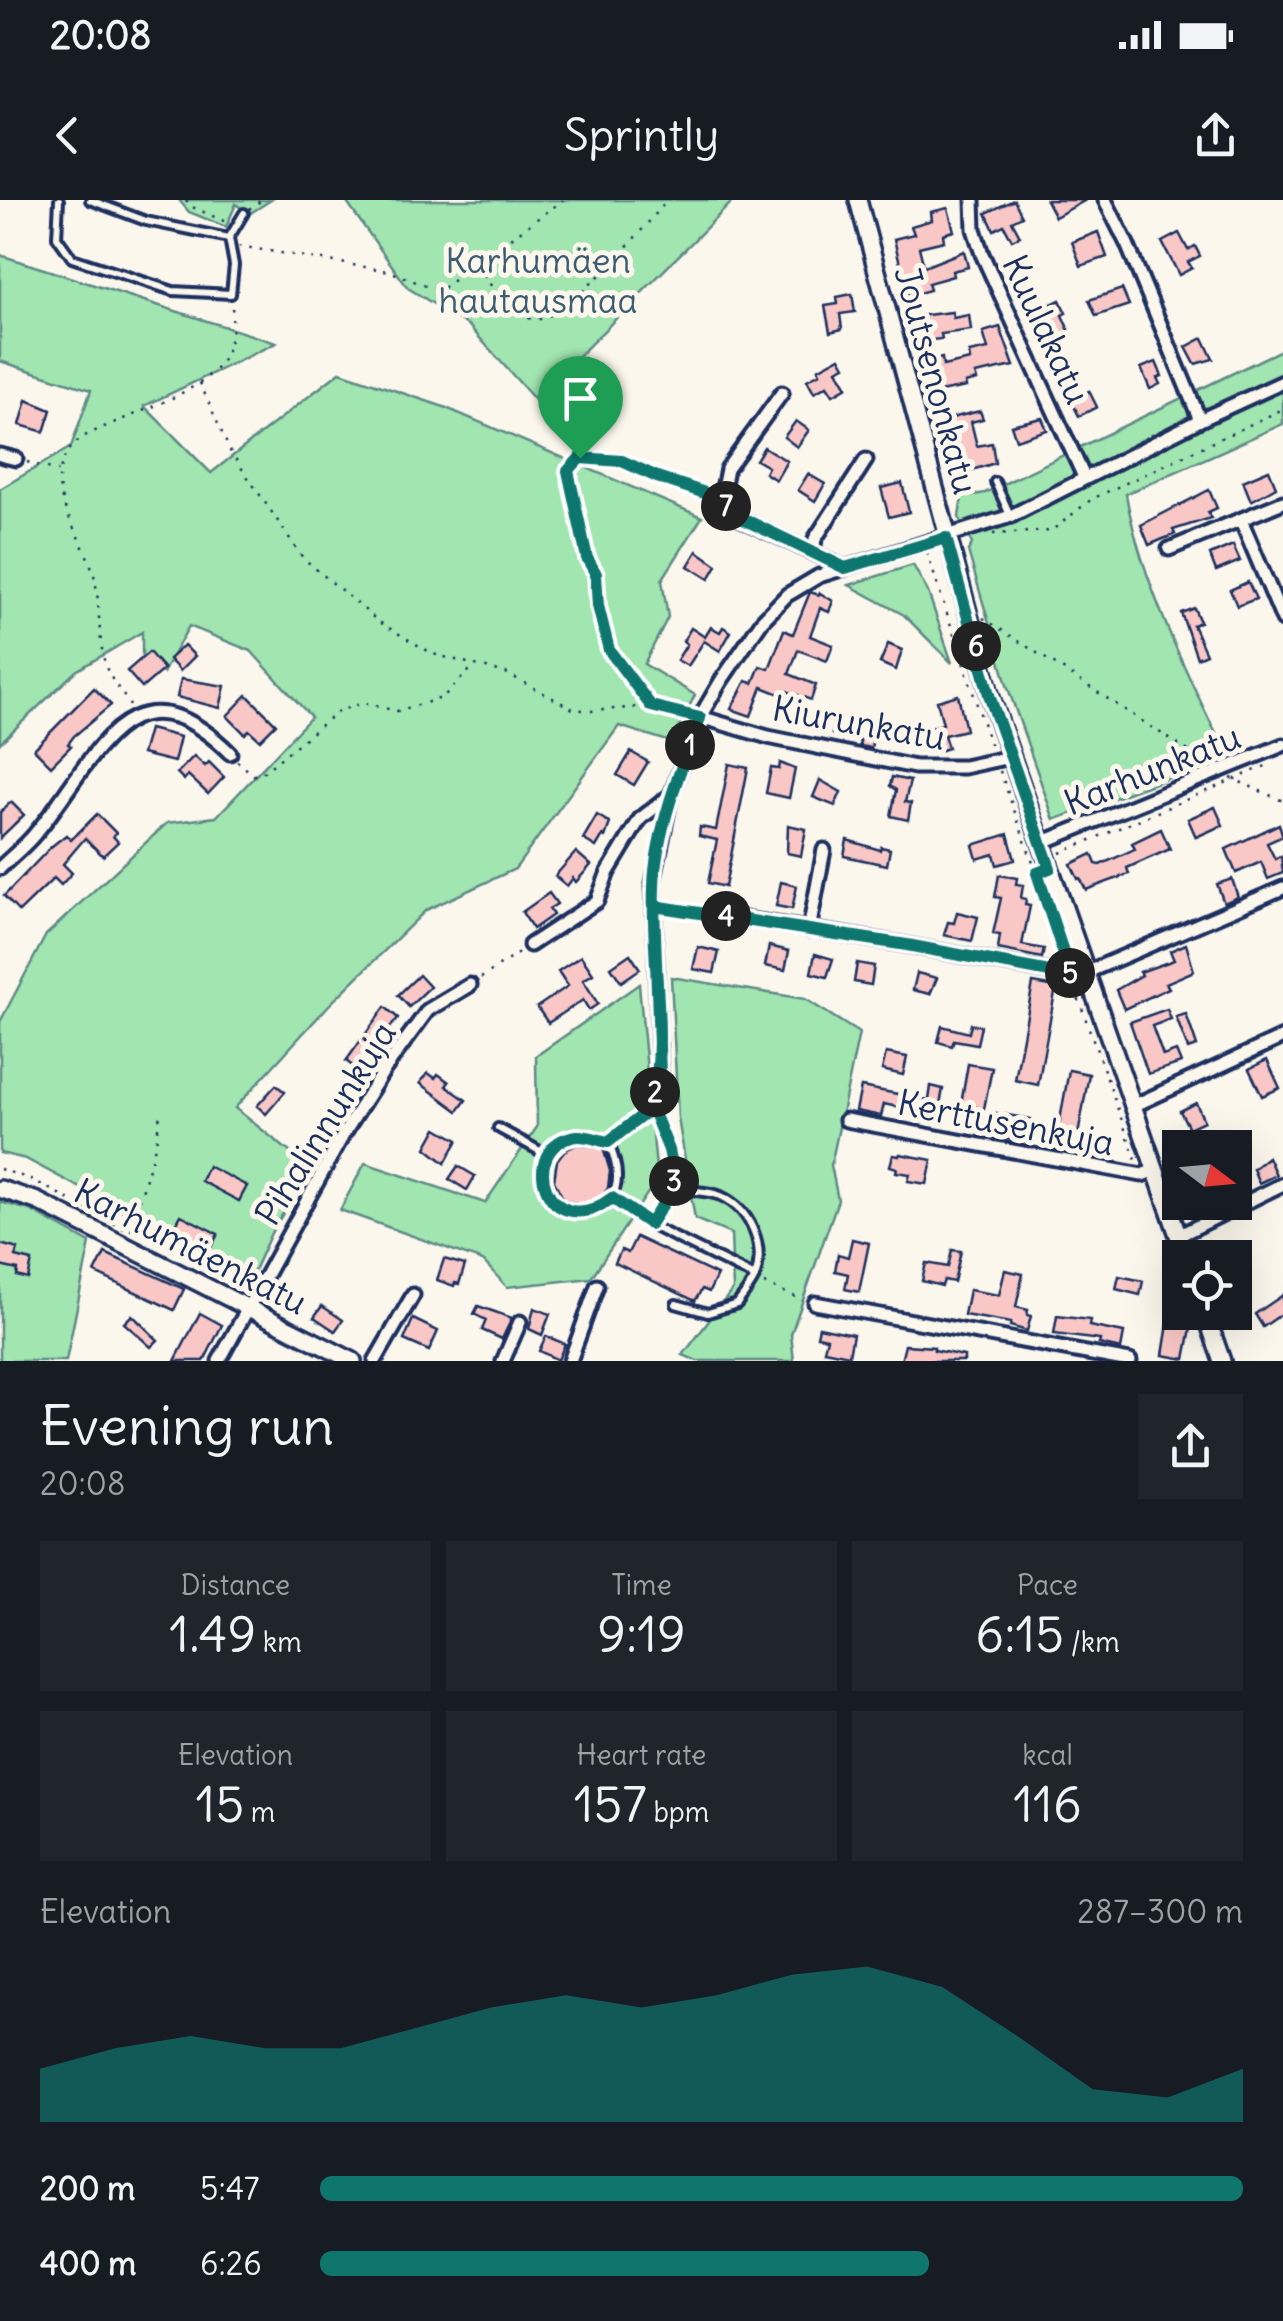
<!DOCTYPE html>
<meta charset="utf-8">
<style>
:root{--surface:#171b24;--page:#20242c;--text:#f1f3f6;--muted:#9ea1a6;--accent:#0f766e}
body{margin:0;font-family:Delius,sans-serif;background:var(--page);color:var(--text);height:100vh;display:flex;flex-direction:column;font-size:38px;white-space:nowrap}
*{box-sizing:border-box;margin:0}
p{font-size:32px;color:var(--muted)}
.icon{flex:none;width:55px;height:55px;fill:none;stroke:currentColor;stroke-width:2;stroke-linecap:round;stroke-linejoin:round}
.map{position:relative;height:1161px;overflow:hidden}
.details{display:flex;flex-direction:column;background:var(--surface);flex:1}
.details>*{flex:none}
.needle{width:65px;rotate:106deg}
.tools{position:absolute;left:1162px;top:930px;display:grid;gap:20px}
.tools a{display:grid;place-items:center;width:90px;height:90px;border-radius:0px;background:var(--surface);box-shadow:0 10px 40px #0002;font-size:50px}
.pin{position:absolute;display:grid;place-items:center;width:85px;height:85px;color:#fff;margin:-102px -42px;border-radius:50% 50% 50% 0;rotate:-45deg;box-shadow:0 0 10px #0007}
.pin .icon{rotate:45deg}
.km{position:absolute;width:50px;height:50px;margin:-25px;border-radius:50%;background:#222;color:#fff;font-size:28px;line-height:50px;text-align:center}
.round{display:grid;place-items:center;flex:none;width:105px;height:105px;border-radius:0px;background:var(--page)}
.summary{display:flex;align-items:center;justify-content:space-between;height:170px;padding:0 40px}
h1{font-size:55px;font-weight:600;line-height:75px}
.figures{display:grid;grid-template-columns:repeat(3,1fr);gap:15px;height:170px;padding:10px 40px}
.figures div{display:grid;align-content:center;border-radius:0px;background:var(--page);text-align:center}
.figures b{font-size:50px;font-weight:600}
.figures small{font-size:28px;font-weight:400}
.figures p{font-size:28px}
.chart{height:280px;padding:20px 40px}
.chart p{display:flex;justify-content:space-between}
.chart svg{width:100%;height:180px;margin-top:10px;fill:var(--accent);opacity:.7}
ul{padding:0 40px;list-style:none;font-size:32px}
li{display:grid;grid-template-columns:160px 120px 1fr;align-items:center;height:75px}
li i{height:25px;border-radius:12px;background:var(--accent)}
.status{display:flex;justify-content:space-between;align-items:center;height:70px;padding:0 50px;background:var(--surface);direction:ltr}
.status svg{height:28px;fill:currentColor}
header{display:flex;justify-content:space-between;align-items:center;height:130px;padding:0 40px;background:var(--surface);font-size:45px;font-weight:600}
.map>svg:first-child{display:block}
.green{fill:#a1e5b0;stroke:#5e8a87;stroke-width:2.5}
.building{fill:#f9c8c6;stroke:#1b2f5e;stroke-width:2.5}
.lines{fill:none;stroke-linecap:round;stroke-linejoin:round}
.lane-casing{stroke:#1b2f5e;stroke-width:14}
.street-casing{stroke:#1b2f5e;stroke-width:19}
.secondary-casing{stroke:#1b2f5e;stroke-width:22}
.path{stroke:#1b2f5e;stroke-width:2.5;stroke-dasharray:2.5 8;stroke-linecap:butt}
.lane{stroke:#fbf7ec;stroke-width:6}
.street{stroke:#fbf7ec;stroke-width:11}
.secondary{stroke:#fbf7ec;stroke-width:15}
.route-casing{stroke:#fff;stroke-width:20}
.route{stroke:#0f766e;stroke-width:12}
.labels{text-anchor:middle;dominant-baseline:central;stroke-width:10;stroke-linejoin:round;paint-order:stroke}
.park-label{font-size:35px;fill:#3c5c72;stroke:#fbf7ec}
.street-label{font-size:35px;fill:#1b2f5e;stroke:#fbf7ec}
</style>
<div class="status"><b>20:08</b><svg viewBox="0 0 49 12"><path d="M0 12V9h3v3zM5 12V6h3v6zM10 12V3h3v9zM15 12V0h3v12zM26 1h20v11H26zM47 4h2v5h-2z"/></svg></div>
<header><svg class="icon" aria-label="back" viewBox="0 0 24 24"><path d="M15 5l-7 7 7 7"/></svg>Sprintly<svg class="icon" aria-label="share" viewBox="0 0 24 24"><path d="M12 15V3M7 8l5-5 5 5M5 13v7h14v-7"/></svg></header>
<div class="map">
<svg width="1283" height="1161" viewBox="0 0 1283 1161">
<rect width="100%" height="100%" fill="#fbf7ec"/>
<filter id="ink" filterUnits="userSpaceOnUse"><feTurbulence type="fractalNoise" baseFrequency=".01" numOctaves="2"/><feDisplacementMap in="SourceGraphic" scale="20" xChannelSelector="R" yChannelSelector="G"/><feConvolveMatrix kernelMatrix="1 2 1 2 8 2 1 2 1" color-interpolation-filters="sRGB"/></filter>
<g filter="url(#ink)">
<g class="green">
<polygon points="179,0 271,0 249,14 236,4 226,27 189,12"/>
<polygon points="345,0 734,0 535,200 469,126 408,88"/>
<polygon points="0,55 276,143 144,206 211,273 340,172 444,207 702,317 662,380 668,417 644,464 695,495 671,542 619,526 515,669 426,710 330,804 235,908 311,969 272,1031 250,1079 26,959 0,953 0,822 46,735 167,623 216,617 311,517 251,451 189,426 163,473 152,470 142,456 142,432 76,471 0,543 0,289 71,247 91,190 0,161"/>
<path d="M1283,149V224L1126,294C1140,378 1188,477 1226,554L1196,568L1054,620L1007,485L968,351L972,344L959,317L962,297L985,293Z"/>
<polygon points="913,365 928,392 952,463 904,415 849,385"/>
<polygon points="671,777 805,799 859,833 831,965 838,1000 791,1134 794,1161 697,1161 683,1155 733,1089 731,1034 695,1019 678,918"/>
<polygon points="639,784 657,979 591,1078 507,1087 483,1061 340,1010 365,963 485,1003 537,927 536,856"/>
<polygon points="0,1002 30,1010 90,1043 66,1161 0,1161"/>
</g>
<g class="building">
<polygon points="1014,0 1022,16 1012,21 1020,36 1012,40 1004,25 994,30 986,13"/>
<polygon points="1046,0 1086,0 1055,17"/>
<polygon points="948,8 954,31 943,34 944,41 919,47 924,67 964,51 968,67 952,71 953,76 928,83 930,90 908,96 894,39 914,34 911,26 932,20 931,12"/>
<polygon points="1098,32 1107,57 1081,66 1072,42"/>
<polygon points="1179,33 1188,50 1195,46 1200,56 1188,62 1192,68 1179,75 1162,42"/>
<polygon points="1021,74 1025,82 1032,78 1039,92 1023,100 1012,79"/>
<polygon points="1122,89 1129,105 1096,116 1089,100"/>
<polygon points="852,94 855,112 840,114 842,129 830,132 825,106 838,104 837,97"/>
<polygon points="1060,100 1066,113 1062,115 1070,133 1047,145 1040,130 1051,124 1043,108"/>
<polygon points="952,112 953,118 969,115 971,130 941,134 942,139 921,141 918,116"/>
<polygon points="1000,127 1014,166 975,174 977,180 965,183 966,187 934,193 927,161 942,158 943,166 970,160 969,153 988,149 983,132"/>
<polygon points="1203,138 1213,159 1195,164 1186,147"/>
<polygon points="840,157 845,166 837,170 847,187 833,195 827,186 814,193 807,180 820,173 818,169"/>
<polygon points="1156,162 1162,176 1157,178 1160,184 1150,189 1141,168"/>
<polygon points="1089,191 1097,207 1079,216 1071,200"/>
<polygon points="27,200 51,210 44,232 20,225"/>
<polygon points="980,211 983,219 971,222 977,246 992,243 995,263 952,276 939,221"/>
<polygon points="1042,218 1047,230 1016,240 1011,225"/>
<polygon points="796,221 809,230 797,247 784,237"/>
<polygon points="764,247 787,261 776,280 765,273 768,267 756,260"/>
<polygon points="1269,270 1276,287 1251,301 1243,281"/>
<polygon points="808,274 825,284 815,301 798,290"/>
<polygon points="902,283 909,312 889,317 881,288"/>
<polygon points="1209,290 1217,308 1208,312 1211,318 1173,330 1175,334 1149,345 1141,325"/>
<polygon points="1233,345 1240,361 1216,371 1210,355"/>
<polygon points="697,351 717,365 709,379 688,366"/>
<polygon points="1248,382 1256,399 1237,406 1230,390"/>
<polygon points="810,392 819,395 820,393 833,401 829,412 820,408 810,436 833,445 827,461 798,450 789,474 816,485 811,500 784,490 782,495 762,487 751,516 731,509 746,481 753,483 760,466 769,469 784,430 793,434"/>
<polygon points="1194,408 1200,422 1193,425 1206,454 1197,458 1181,413"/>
<polygon points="711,427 720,432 723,427 731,432 720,451 704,441 688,466 677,460 687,444 683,441 691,428 705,437"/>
<polygon points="888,444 902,450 896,470 880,463"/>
<polygon points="184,445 195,456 180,471 169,459"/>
<polygon points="149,452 164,469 142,488 127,471"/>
<polygon points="181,479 225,486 220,508 177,497"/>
<polygon points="94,488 111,505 74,536 68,544 71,546 51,566 34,549"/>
<polygon points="247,495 276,524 260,540 249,530 245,534 227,516"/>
<polygon points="958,495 966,530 944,535 948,548 936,552 929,528 943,524 937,501"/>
<polygon points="836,518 875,527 871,548 859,546 860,541 832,534"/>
<polygon points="149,529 180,537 174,562 142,554"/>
<polygon points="631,552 648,562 634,585 617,575"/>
<polygon points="194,556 205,566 209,562 224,577 208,594 188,575 184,580 177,573"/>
<polygon points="780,563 795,569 789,598 766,593 771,568 779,569"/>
<polygon points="729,564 748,568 725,687 708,683 717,640 699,636 700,627 716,630"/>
<polygon points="892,577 910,581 905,602 911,603 908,620 891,616 896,590 890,586"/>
<polygon points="820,580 841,592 835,606 813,597"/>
<polygon points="11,602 24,615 0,638 0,612"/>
<polygon points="1215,607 1223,625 1196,637 1188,619"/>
<polygon points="97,614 116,633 113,636 118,642 103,656 85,638 63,664 72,673 61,685 54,678 19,712 4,696 52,646 66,635 71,640"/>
<polygon points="597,615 610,623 605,637 603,635 596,647 583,639"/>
<polygon points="1279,624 1283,636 1267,643 1275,659 1281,656 1283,673 1268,679 1261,662 1236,673 1226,649"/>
<polygon points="788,625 806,629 801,656 787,653"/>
<polygon points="1161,629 1170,649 1127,668 1129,674 1086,690 1080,678 1078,679 1071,664 1092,654 1096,664 1100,665 1135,649 1132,643"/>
<polygon points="1008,634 1015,660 997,665 994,654 977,659 973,645"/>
<polygon points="847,640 880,650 881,647 890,649 887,665 844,656"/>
<polygon points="576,652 591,665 576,682 573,678 567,686 555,676"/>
<polygon points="999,675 1017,678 1016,684 1023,685 1021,698 1026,699 1025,705 1030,706 1022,745 1044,749 1042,758 998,749 1000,735 993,734 1001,698 995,697"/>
<polygon points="1232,679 1238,697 1224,703 1217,684"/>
<polygon points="781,682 797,686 792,709 776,706"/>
<polygon points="549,693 557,704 549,709 553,715 533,729 522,712"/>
<polygon points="957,712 978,717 972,741 944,735 948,722 954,723"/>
<polygon points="1186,744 1194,771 1166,783 1169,788 1124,809 1116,790 1142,775 1140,772 1174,760 1170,751"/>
<polygon points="769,746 789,751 785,770 765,766"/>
<polygon points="698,747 719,752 714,773 693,769"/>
<polygon points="630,754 640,769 621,782 611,767"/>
<polygon points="815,754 833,759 827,777 811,773"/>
<polygon points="581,756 593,774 583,780 598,804 589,810 583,800 548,823 537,807 568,786 558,771"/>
<polygon points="857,763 874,766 871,785 854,782"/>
<polygon points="917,773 937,778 930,794 913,790"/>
<polygon points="419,775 430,787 409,807 398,795"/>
<polygon points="1033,783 1056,787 1038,885 1015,880"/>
<polygon points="385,807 398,818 376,845 365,867 363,866 359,871 346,861"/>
<polygon points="1167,809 1171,819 1152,826 1163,856 1176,851 1181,863 1148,874 1130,822"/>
<polygon points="1186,814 1197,846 1188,849 1176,817"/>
<polygon points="971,824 981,826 977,844 954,840 952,846 938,842 942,826 969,833"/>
<polygon points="886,853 907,857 903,875 882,870"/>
<polygon points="1267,860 1280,888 1262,896 1249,869"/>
<polygon points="968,864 992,868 984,909 961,904"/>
<polygon points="1069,870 1089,874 1075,952 1055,948"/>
<polygon points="428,873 435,878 438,874 449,882 446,886 466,900 458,911 420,883"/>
<polygon points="276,885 285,892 266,914 257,906"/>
<polygon points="931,886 943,889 937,920 910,915 911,910 884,904 881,916 856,911 861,887 929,900"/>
<polygon points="1196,903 1204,921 1189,928 1180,911"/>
<polygon points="990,912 1030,919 1026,942 986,935"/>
<polygon points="437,928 458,940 445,963 426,948"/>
<polygon points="578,944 603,948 610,971 608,988 601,998 590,1004 577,1004 564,1000 554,981 557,960 564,951"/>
<polygon points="900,954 932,960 927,984 908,981 910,974 896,972 897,968 890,966 893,955 899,956"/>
<polygon points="1268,957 1276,975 1259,983 1253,969"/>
<polygon points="208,966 247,986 239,1001 201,981"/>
<polygon points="458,966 475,976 467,990 449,979"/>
<polygon points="181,1015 218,1034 209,1051 172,1032"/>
<polygon points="636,1037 717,1075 709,1092 702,1089 695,1101 615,1063 621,1050 628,1053"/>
<polygon points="852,1039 869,1043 859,1092 845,1089 848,1074 835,1071 838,1054 848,1057"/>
<polygon points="0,1044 18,1049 16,1057 32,1061 28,1079 17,1076 18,1070 0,1066"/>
<polygon points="952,1050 961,1051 954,1082 944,1080 942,1086 922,1081 926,1063 948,1067"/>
<polygon points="105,1053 184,1089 174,1110 95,1073"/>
<polygon points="444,1059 465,1065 459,1084 455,1083 454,1086 437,1080"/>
<polygon points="1005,1070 1023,1074 1016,1107 1028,1110 1027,1115 1031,1116 1027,1131 1010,1126 1011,1123 964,1115 969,1090 999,1095"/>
<polygon points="1119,1076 1143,1081 1140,1095 1116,1089"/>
<polygon points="1283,1095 1283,1113 1263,1127 1255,1114"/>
<polygon points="322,1106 343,1120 335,1131 314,1117"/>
<polygon points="478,1106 512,1118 502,1139 482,1130 486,1120 474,1114"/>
<polygon points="534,1108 550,1114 542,1135 529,1129"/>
<polygon points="200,1113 222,1125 204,1161 175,1161"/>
<polygon points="132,1115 158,1140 151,1147 124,1123"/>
<polygon points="1057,1116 1090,1120 1089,1126 1124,1133 1121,1149 1099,1144 1100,1140 1054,1134"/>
<polygon points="1169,1118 1192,1123 1185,1159 1163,1155"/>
<polygon points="413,1119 438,1131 429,1151 404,1140"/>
<polygon points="819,1127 853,1134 849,1155 824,1150 827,1138 817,1136"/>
<polygon points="546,1136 565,1144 558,1160 539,1151"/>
<polygon points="905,1145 934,1147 934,1150 964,1156 964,1161 901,1161"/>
</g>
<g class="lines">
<g class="lane-casing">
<g id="lane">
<polyline points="59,0 57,37 72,58 173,91 231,94 234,65 229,38 244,13"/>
<polyline points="90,0 146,21 229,38"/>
<polyline points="995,282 1010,315"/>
<polyline points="498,928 547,955"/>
<path d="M608,942C647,1027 547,1027 543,981C542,970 544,960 551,952C567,932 586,937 608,942L652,909L669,950L674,987C689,992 707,990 721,996C751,1010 766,1046 755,1077C751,1086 743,1096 737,1104L708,1113L676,1104"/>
<polyline points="612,998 650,1025 755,1077"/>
<polyline points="650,1025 674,987"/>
</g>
</g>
<g class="street-casing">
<g id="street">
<polyline points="973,0 974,29 982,54 1084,277"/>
<polyline points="1105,0 1127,44 1200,220"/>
<polyline points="782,193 727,269 721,298 733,315 845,368"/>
<polyline points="0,255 16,259"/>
<polyline points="1241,320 1283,420"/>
<polyline points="1169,349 1283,302"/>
<polyline points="813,352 815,339 866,260"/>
<polyline points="700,517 768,537 915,567 964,567 1010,557"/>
<polyline points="1041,643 1283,545"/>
<path d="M0,668C11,657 24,647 34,635C93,567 127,452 230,553"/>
<polyline points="714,714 907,745 1071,776 1085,773 1283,688"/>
<polyline points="809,730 824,650"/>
<polyline points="530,745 597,701 608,672 640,619 671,595"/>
<polyline points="1133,906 1283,837"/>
<polyline points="652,909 660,873 653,683 671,595 700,517 721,481 762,421 787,395 819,376 1011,316 1200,220 1283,182"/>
<polyline points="846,920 1142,975 1155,970"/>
<polyline points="1178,1036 1283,984"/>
<polyline points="815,1103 1130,1161"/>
<polyline points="219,1161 343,935 384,870 428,810 470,785"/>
<polyline points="375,1161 413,1095"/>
<polyline points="503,1161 520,1122"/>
<polyline points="570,1161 597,1086"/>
</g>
</g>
<g class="secondary-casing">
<g id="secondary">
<polyline points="858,0 991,498 1186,1058"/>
<polyline points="0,989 37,1001 353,1161"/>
<polyline points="1205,1112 1222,1161"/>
</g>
</g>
<g class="path">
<polyline points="186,0 190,6 228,23"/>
<polyline points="249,9 262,0"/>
<polyline points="239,46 389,71 431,88 443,88 563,0"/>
<path d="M477,67C491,84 508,114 532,119C563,127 646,24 668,0"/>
<polyline points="200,183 230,251 303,358 379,422 433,454 506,473 573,509 591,511 651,506 689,515"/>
<polyline points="535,195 543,209 568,233 580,258 622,261 710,294"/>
<polyline points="580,258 568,271 587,357 597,374 604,437 609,450 651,506"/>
<polyline points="27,262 58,271"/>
<polyline points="993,334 1051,331 1092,299 1283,209"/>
<polyline points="927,353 992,550"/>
<polyline points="983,418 1207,563"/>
<path d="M130,506C123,493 111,481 106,467C97,437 101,405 94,375C86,345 60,311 59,282C59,262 68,248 83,237C120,217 197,196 220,164C232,147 233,124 232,104"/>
<polyline points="237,561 254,575 261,574 338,511 363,503 397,511 442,498 473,467"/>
<polyline points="1000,571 1033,663"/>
<polyline points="1231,578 1283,601"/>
<polyline points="1060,653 1268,565"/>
<polyline points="1040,684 1066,762"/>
<polyline points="665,707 702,712"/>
<polyline points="481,778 520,752"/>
<polyline points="1075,789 1136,960"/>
<polyline points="0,969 33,980 124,1029"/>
<polyline points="131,1031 156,943 160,913"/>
<polyline points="220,1078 246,1087"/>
<polyline points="764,1084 803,1100"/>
</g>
<use href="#lane" class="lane"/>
<use href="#street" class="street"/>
<use href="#secondary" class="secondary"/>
</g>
</g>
<g class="lines" filter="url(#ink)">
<g class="route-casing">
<path id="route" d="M580,258L568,271L587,358L596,374L598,406L609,450L651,506L700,518C681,567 655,634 654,687C651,760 668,837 652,908L608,942C598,940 586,935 577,936C515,944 545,1048 612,998L650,1024L674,987V974L669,950L652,908L660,874L654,706L907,745L1071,776L1037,673L1050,668L990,498L946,338L845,368L733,314L720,298L657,277L622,261L580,258"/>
</g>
<use href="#route" class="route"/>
</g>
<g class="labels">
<g class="park-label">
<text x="538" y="60">Karhumäen<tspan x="538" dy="40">hautausmaa</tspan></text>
</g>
<g class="street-label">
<text transform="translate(1047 129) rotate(65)">Kuulakatu</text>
<text transform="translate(937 180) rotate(75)">Joutsenonkatu</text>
<text transform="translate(859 522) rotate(10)">Kiurunkatu</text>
<text transform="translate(1152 569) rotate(-22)">Karhunkatu</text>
<text transform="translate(1006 922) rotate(11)">Kerttusenkuja</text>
<text transform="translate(325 923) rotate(-58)">Pihalinnunkuja</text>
<text transform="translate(191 1046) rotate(27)">Karhumäenkatu</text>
</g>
</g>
</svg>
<div class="tools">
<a><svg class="needle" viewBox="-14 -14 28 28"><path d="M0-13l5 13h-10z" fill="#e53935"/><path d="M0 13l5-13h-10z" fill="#9ea1a6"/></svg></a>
<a><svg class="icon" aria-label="locate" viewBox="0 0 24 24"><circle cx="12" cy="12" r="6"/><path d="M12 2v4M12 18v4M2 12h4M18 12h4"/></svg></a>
</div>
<div class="pin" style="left:580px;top:258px;background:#1e9e55"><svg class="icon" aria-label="arrive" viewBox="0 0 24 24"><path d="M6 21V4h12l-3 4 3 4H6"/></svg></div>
<b class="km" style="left:690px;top:545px">1</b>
<b class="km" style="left:655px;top:892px">2</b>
<b class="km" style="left:674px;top:981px">3</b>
<b class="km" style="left:726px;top:716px">4</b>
<b class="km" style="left:1070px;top:773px">5</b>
<b class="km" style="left:976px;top:446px">6</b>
<b class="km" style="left:726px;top:306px">7</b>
</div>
<section class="details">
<div class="summary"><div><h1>Evening run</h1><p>20:08</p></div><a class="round"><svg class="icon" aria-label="share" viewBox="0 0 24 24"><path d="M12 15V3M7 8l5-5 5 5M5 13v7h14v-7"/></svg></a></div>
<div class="figures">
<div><p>Distance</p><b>1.49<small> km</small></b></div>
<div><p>Time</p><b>9:19</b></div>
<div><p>Pace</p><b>6:15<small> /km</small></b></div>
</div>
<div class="figures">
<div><p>Elevation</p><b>15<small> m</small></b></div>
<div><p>Heart rate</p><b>157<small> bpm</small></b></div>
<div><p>kcal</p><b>116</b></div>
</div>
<div class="chart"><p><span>Elevation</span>287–300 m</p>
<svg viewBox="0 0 160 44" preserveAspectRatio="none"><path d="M0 44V31L10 26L20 23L30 26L40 26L50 21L60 16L70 13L80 16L90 13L100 8L110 6L120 11L130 23L140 36L150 38L160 31V44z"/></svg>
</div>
<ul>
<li><b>200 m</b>5:47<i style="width:100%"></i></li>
<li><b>400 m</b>6:26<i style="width:66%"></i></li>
</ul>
</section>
